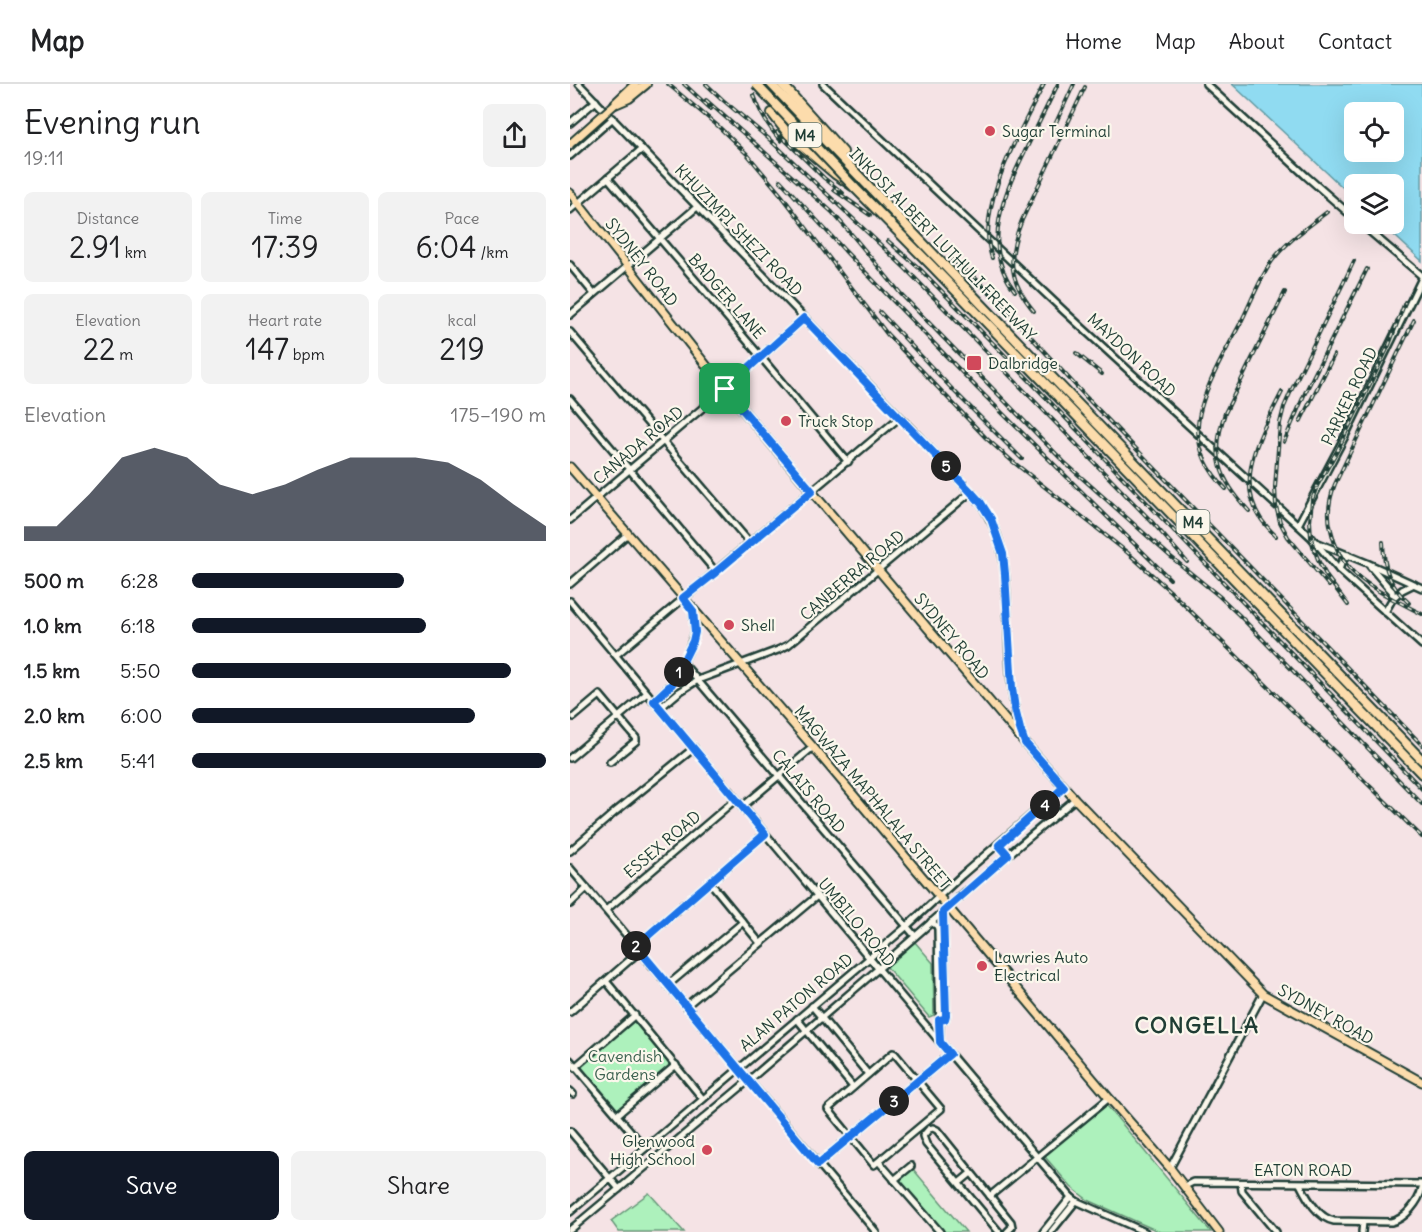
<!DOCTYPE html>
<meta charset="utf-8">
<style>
:root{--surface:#fff;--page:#f2f2f2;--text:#202124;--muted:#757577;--line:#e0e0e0;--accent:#111827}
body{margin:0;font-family:Delius,sans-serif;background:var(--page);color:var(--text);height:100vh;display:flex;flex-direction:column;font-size:22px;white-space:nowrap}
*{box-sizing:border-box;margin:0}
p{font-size:20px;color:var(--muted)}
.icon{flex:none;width:33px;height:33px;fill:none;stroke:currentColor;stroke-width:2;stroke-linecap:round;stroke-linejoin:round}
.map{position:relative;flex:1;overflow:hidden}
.side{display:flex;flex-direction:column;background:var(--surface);width:570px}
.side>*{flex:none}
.fabs{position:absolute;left:774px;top:18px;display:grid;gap:12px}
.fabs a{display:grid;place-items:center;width:60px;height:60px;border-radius:9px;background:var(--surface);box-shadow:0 6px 24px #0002;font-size:30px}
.pin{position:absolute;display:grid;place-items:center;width:51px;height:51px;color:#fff;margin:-26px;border-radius:12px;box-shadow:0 3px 9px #0006}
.km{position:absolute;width:30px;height:30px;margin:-15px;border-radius:50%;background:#222;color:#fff;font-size:16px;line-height:30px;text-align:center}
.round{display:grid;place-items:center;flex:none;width:63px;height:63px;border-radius:9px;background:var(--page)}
.overview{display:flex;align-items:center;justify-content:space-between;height:102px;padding:0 24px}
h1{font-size:33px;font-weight:600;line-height:45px}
.metrics{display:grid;grid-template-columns:repeat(3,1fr);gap:9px;height:102px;padding:6px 24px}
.metrics div{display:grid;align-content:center;border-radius:9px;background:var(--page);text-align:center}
.metrics b{font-size:30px;font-weight:600}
.metrics small{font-size:16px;font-weight:400}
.metrics p{font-size:16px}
.chart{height:168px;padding:12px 24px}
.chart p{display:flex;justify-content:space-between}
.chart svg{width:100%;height:108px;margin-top:6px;fill:var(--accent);opacity:.7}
.cta{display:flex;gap:12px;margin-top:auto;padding:12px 24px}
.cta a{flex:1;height:69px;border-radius:9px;background:var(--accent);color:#fff;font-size:24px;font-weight:600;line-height:69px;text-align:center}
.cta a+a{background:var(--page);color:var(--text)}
ul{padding:0 24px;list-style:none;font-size:20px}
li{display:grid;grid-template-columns:96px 72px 1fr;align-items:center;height:45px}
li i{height:15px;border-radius:8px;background:var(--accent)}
header{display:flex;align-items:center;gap:36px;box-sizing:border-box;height:84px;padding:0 30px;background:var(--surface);border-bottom:2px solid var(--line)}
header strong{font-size:28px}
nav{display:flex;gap:33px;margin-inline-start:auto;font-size:21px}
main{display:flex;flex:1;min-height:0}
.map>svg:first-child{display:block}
.green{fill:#adf1bc;stroke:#669778;stroke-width:1.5}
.water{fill:#90dbf1;stroke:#639ca5;stroke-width:1.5;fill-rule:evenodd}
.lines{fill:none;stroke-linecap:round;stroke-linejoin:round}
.stream{stroke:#639ca5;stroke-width:1.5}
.highway-tunnel{stroke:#cac2c2;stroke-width:8;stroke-dasharray:8 4;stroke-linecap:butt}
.minor-casing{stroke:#1f3d34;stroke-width:10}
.major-casing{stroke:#1f3d34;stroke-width:11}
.highway-casing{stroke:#1f3d34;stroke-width:12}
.minor{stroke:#fbf7ec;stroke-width:5}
.major{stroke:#fcdcac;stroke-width:7}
.highway{stroke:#fcdcac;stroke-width:8}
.rail-casing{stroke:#1f3d34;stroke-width:4}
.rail{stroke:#fbf7ec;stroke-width:1.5;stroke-dasharray:4.5;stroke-linecap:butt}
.major-bridge-casing{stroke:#1f3d34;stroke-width:11;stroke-linecap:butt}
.highway-bridge-casing{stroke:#1f3d34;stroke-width:12;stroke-linecap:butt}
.major-bridge{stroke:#fcdcac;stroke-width:7}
.highway-bridge{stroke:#fcdcac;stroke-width:8}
.route-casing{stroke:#fff;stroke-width:12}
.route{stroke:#1a73e8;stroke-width:8}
.poi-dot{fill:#d1495b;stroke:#fbf7ec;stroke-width:2}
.labels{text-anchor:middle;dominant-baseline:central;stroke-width:4.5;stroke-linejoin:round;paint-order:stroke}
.shield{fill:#fbf7ec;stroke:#61756b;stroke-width:1.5}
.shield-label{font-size:15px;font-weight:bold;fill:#1f3d34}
.poi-label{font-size:16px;fill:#1f3d34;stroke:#fbf7ec;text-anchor:start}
.street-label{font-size:16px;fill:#1f3d34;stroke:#fbf7ec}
.park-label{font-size:16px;fill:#3b614f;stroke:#fbf7ec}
.district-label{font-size:22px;font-weight:bold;letter-spacing:1.5px;fill:#1f3d34;stroke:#fbf7ec}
</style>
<header>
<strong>Map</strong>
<nav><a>Home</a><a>Map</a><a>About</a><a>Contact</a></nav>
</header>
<main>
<section class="side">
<div class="overview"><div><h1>Evening run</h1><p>19:11</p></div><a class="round"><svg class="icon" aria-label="share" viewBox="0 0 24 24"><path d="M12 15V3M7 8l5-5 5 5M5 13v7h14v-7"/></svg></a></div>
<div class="metrics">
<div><p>Distance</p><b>2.91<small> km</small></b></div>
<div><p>Time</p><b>17:39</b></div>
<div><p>Pace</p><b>6:04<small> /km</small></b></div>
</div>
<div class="metrics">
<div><p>Elevation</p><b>22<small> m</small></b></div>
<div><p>Heart rate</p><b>147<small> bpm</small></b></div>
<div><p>kcal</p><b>219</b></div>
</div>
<div class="chart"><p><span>Elevation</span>175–190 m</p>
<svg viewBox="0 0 160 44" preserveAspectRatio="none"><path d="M0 44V38L10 38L20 25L30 10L40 6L50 10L60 21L70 25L80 21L90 15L100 10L110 10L120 10L130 12L140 19L150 29L160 38V44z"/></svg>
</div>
<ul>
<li><b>500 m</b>6:28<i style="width:60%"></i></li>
<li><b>1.0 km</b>6:18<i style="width:66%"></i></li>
<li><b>1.5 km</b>5:50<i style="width:90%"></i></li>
<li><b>2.0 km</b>6:00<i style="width:80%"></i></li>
<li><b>2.5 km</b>5:41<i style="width:100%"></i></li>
</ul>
<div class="cta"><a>Save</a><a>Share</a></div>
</section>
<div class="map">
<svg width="852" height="1148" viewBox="0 0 852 1148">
<rect width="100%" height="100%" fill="#f5e3e5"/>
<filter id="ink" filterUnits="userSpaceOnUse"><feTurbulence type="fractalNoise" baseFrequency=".0167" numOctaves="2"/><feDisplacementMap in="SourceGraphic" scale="12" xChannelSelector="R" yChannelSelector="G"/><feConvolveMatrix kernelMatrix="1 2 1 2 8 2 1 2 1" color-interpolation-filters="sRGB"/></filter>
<g filter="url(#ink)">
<g class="green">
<polygon points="344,857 363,879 364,931 359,933 316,882"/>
<polygon points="64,935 103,980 47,1029 8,983"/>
<polygon points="534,1022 537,1022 539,1024 641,1148 590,1148 518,1116 501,1103 476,1074 475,1071"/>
<polygon points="343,1085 396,1148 372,1148 327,1097"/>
<polygon points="79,1109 114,1148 49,1148 41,1137"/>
</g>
<path class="water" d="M662,0H852V177L812,140H824V100H784V114ZM784,28H824V68H784Z"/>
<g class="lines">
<g class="stream">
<polyline points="437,766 492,720"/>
<polyline points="423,778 429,773"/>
<polyline points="385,810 392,804"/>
</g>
<polyline class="highway-tunnel" points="196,0 197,15 202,29"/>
<g class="minor-casing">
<g id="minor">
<path d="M9,0L330,333L411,419C417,430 423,440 427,451C435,474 436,496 437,519C439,565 438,612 453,655"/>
<polyline points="253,0 494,227 629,351 728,441 741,453 769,486 852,561"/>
<polyline points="636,0 736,92 784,134"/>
<polyline points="0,39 26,17"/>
<polyline points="0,72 43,34"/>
<polyline points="38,94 191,273 278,378"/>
<polyline points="0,126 72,65"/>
<polyline points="791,140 852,192"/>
<polyline points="0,181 24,210"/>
<polyline points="0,231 127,123"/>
<polyline points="0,248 180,459"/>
<polyline points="0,315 146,488"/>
<polyline points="0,436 155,305 234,234"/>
<polyline points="728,441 774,354 852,194"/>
<polyline points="746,458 797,479 852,504"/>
<polyline points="800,482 819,504 822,507 823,514"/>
<polyline points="769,486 772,477 778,471"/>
<polyline points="0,500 58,450"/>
<polyline points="0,517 380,970 501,1113 506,1117 575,1148"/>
<polyline points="815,528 823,514 832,506 844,500"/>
<polyline points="46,571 330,333"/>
<polyline points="113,579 345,852"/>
<polyline points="84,617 102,600 118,568 125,548 123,527"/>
<polyline points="90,624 109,608 128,596 208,566 218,561 401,408"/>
<polyline points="4,633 30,611 66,654 66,657 40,678"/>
<polyline points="0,674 77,609"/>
<polyline points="172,723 243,663"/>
<polyline points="0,767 45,728 124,664"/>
<polyline points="0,784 306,1148"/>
<polyline points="140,798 190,859"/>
<polyline points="0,820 17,804"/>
<polyline points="36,826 166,715"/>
<polyline points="361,838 367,842 368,845 370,958"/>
<polyline points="66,862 195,750"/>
<polyline points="36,897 133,1015"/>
<polyline points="98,901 173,838"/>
<polyline points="116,922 247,812"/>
<polyline points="242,922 298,990"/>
<polyline points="0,928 70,867"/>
<polyline points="227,935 283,1003"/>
<polyline points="369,936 375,935 376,931 373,828"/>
<polygon points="323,969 325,970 371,1025 304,1081 258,1025"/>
<polyline points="0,976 75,1064"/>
<polyline points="5,983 65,931"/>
<polyline points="0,1007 3,1010"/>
<polyline points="47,1031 106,981"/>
<polyline points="0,1047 49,1105"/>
<polyline points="309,1078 370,1148"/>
<polyline points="248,1080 380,970"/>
<polyline points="600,1084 693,910"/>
<polyline points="324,1096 341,1082"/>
<polyline points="389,1099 401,1089"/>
<polyline points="671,1099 672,1107 706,1148"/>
<path d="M730,1100C737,1114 748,1134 764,1137L821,1138C835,1135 849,1118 852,1104"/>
<polyline points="615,1102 623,1098 852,1100"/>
<polyline points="420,1112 539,1014"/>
<polyline points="0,1128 336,843 392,791 494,703"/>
<polyline points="0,1146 178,997 308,885 438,771 505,715"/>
<polyline points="429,1148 356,1060 353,1052 359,1045 363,1044 367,1046 441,1138 442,1143 437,1148"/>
<polyline points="473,1148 501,1113"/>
<polyline points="481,1148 506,1117"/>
<polyline points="792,1148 793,1138"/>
</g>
</g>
<g class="major-casing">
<g id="major">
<polyline points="45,19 65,0"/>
<polyline points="0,109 155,305 455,659 505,715 693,910 852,998"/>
<polyline points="0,383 243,663 539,1014 600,1084 649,1148"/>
</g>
</g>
<g class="highway-casing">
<g id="highway">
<polyline points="201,0 393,201 852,676"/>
<polyline points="212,0 273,68"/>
<polyline points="45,20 59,14 76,0"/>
<polyline points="202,29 219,51 265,90 284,103 361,181 852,690"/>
</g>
</g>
<use href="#minor" class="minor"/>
<use href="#major" class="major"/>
<use href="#highway" class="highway"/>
<g class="rail-casing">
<g id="rail">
<polyline points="98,0 148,42 177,70 212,112 317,250 416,354 442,377 558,469 600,507 852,753"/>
<polyline points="114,0 141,25"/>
<polyline points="136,0 153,16 198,54 336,185 583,439 617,478"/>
<path d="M184,11C190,29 198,43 211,57"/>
<polyline points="136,16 262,128 283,152 331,210 494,378 601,473 649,512 669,531 852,720"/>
<polyline points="482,47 504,0"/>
<polyline points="207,48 254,94 273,109"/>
<polyline points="210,96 275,167 408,305 600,495"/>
<polyline points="264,106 300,131"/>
<polyline points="318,157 350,185 460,297 852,705"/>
<path d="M422,174C404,123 452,45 474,0"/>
<polyline points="381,175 405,194 432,221 516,313 852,661"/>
<path d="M445,207C408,160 437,104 459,59C469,39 478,20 488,0"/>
<path d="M464,227C438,196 437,173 452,136L515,3"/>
<polyline points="310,228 383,306 452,375"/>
<path d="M844,236L765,400C759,415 757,431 761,446C769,483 791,498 823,515C833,520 842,525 852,530"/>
<polyline points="506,269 532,290"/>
<polyline points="730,338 764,271"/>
<polyline points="714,358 735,309 797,185"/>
<path d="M656,405C639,388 628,369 628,344C628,313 656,267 671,238C681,218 689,196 702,177C717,157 738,143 757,128"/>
<path d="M679,427C650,396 640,372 655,329L715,208"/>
<path d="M706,452C701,447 695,441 691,435C663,393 693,346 712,308"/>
<path d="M813,458C814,485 819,501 839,519"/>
<polyline points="759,502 718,453 710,438 706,422 705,403 710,339 714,323 721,307 784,177"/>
<polyline points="778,521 757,493 749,478 743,462 741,453 740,437 742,416 747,402 767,367 819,261 835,218"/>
</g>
</g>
<use href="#rail" class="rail"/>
<g class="major-bridge-casing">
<polyline id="major-bridge" points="0,60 45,20"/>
</g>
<g class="highway-bridge-casing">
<polyline id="highway-bridge" points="186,0 284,103"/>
</g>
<use href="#major-bridge" class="major-bridge"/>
<use href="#highway-bridge" class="highway-bridge"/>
</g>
</g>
<g class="lines" filter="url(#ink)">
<g class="route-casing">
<polygon id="route" points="234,234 401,408 411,419 421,435 433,470 435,490 442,604 445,625 450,645 455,659 494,703 429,761 438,771 373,828 376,931 375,935 369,936 370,958 380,970 248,1080 66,862 195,750 84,617 102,600 123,557 125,548 123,527 113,514 146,488 242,407 155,305"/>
</g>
<use href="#route" class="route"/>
</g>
<g class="poi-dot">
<circle cx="420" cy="47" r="6"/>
<rect x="396" y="271" width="16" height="16" rx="3"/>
<circle cx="216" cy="337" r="6"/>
<circle cx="159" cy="541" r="6"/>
<circle cx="412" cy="882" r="6"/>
<circle cx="137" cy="1066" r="6"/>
</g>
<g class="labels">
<g class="shield">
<rect x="218.5" y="39" width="33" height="24" rx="4.5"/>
<rect x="606.5" y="426" width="33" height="24" rx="4.5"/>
</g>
<g class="shield-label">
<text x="235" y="51">M4</text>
<text x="623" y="438">M4</text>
</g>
<g class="poi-label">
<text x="432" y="47">Sugar Terminal</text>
<text x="418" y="279">Dalbridge</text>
<text x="228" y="337">Truck Stop</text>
<text x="171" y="541">Shell</text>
<text x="424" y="873">Lawries Auto<tspan x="424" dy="18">Electrical</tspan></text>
<text x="125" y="1057" text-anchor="end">Glenwood<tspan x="125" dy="18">High School</tspan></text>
</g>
<g class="street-label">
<text transform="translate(169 146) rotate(46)">KHUZIMPI SHEZI ROAD</text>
<text transform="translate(373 160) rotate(46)">INKOSI ALBERT LUTHULI FREEWAY</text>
<text transform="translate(72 178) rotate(52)">SYDNEY ROAD</text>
<text transform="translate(157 212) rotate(49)">BADGER LANE</text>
<text transform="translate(562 271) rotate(43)">MAYDON ROAD</text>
<text transform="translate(779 312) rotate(-64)">PARKER ROAD</text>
<text transform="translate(68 361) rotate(-40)">CANADA ROAD</text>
<text transform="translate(282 491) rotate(-40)">CANBERRA ROAD</text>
<text transform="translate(382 552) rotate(50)">SYDNEY ROAD</text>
<text transform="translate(239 707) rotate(50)">CALAIS ROAD</text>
<text transform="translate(303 713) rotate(50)">MAGWAZA MAPHALALA STREET</text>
<text transform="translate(92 760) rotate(-40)">ESSEX ROAD</text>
<text transform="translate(287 838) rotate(50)">UMBILO ROAD</text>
<text transform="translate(226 918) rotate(-40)">ALAN PATON ROAD</text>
<text transform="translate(756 930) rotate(29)">SYDNEY ROAD</text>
<text x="733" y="1086">EATON ROAD</text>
</g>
<g class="park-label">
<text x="55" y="972">Cavendish<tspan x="55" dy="18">Gardens</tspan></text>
</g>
<g class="district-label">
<text x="627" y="941">CONGELLA</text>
</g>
</g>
</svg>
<div class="fabs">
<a><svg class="icon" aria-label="locate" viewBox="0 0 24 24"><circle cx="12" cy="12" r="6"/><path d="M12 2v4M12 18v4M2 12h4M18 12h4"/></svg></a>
<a><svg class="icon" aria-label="layers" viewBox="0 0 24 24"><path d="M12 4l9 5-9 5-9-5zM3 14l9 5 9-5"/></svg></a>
</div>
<div class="pin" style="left:155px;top:305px;background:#1e9e55"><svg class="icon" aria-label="arrive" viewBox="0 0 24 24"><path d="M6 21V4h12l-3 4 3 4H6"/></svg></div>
<b class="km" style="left:109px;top:588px">1</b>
<b class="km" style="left:66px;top:862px">2</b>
<b class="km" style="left:324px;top:1017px">3</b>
<b class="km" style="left:475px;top:721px">4</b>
<b class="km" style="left:376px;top:382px">5</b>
</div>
</main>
